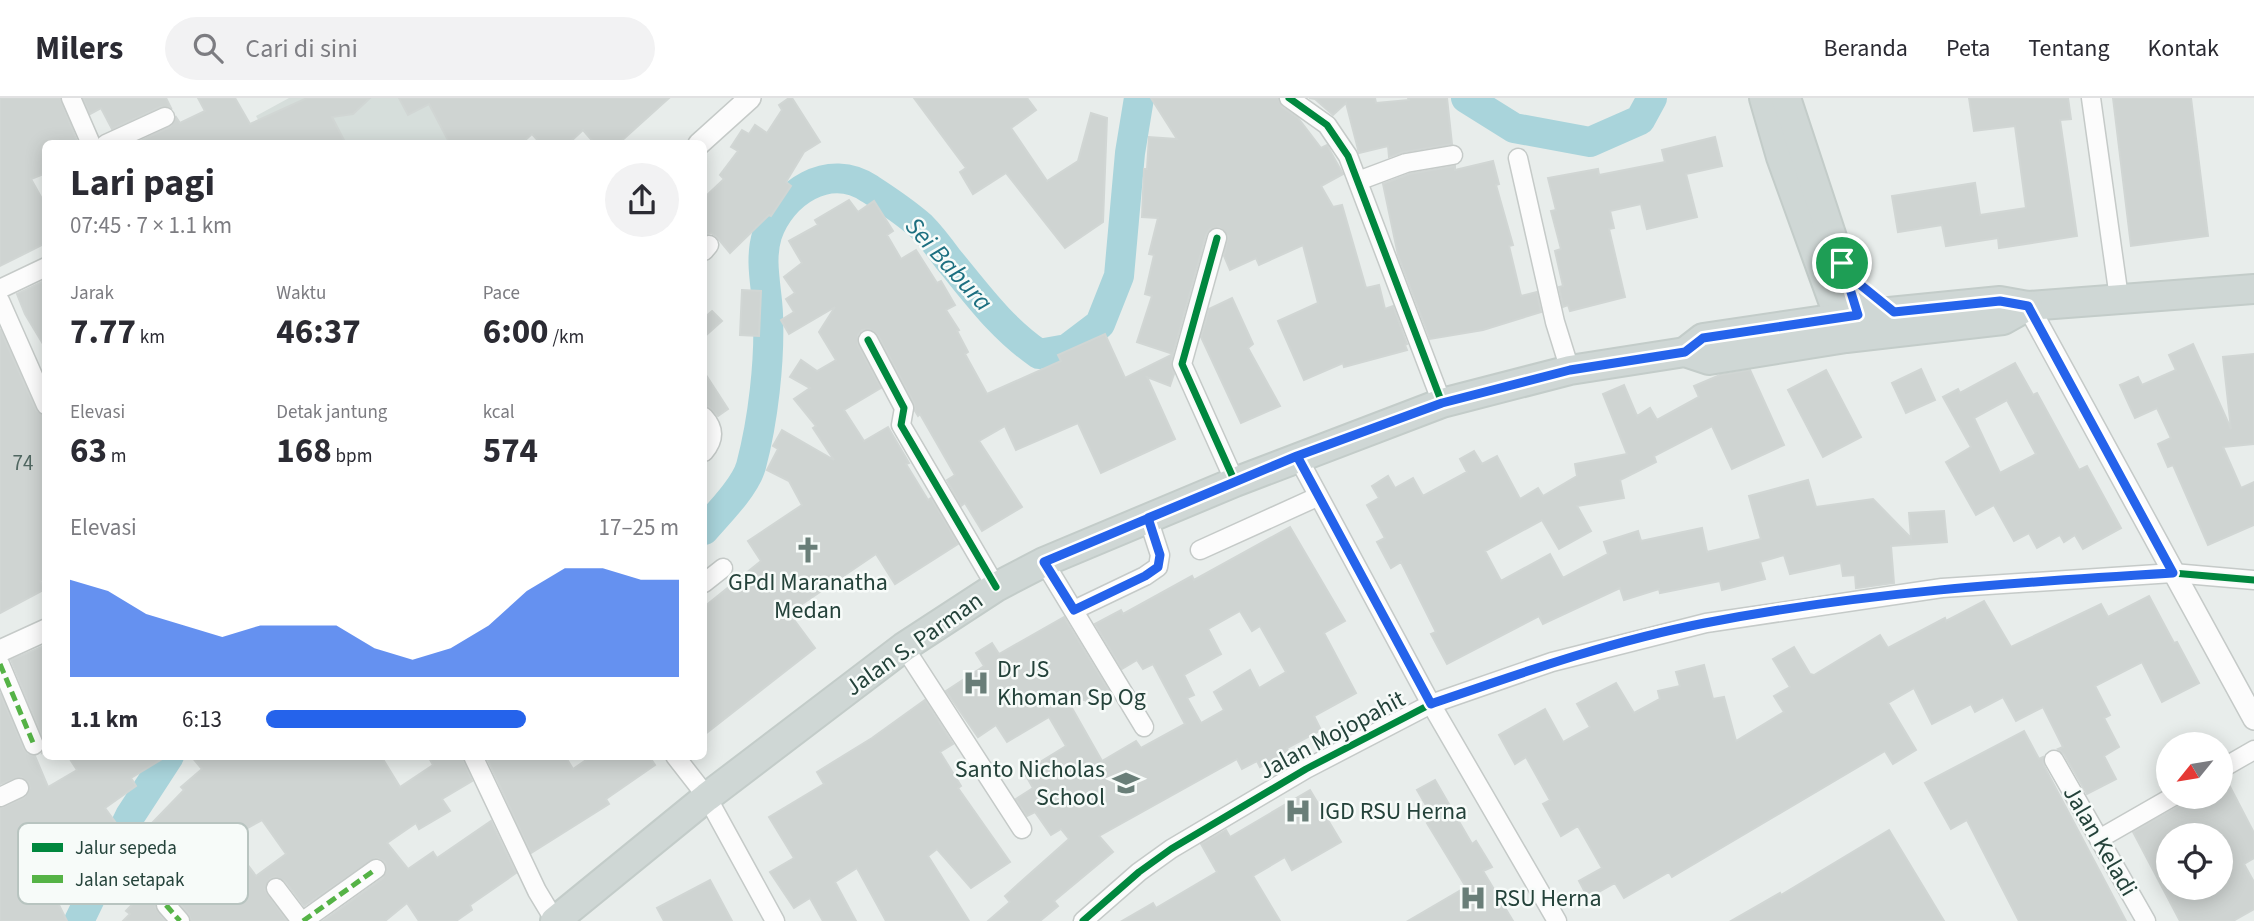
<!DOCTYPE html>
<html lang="id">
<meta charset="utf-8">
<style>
:root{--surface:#fff;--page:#f2f2f3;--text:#2b2b33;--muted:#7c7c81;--line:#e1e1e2;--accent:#2563eb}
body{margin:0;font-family:"Source Sans 3",sans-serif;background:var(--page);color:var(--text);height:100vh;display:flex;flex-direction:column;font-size:26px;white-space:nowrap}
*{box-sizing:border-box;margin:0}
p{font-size:23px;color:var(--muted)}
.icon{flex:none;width:38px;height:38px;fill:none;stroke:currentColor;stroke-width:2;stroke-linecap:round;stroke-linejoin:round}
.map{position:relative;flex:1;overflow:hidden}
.panel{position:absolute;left:42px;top:42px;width:665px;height:620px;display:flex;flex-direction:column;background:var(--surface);border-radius:10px;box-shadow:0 4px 18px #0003}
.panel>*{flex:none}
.needle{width:46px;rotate:240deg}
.buttons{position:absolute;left:2156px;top:634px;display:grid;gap:14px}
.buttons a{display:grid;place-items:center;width:77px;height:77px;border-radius:50%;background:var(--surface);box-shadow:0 4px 18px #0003;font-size:35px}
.pin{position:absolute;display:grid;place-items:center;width:60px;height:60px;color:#fff;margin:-30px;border:4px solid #fff;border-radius:50%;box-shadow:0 2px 7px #0007}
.round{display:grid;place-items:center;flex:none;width:74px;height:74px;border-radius:37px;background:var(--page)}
.headline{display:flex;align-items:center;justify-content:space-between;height:119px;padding:0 28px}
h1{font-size:38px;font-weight:700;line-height:52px}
.stats{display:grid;grid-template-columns:repeat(3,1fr);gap:10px;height:119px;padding:7px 28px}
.stats div{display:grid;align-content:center}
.stats b{font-size:35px;font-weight:700}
.stats small{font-size:19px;font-weight:400}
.stats p{font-size:19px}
.chart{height:196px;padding:14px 28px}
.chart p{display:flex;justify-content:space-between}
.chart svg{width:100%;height:126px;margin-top:7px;fill:var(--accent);opacity:.7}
ul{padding:0 28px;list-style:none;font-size:23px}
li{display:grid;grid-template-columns:112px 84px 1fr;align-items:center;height:52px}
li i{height:18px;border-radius:9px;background:var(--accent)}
header{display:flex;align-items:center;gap:42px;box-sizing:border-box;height:98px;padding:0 35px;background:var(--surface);border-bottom:2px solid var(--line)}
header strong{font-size:33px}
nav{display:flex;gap:38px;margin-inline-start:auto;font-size:24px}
.search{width:490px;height:63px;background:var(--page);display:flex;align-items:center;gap:18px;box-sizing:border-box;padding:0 24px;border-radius:38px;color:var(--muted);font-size:26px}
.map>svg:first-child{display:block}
.built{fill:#d6dedb}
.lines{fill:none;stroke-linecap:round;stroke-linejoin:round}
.river{stroke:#a9d4db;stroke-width:30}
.building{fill:#cfd4d2;stroke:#d1d6d4;stroke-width:2;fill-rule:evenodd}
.minor-casing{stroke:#c5cac8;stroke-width:21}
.tertiary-casing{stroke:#c5cac8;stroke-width:24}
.primary-casing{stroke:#c3ccc9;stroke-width:32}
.minor{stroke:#fcfcfc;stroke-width:18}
.tertiary{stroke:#fcfcfc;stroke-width:21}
.primary{stroke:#cfd7d5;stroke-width:28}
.quiet{stroke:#55b346;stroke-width:5;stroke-dasharray:10 5;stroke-linecap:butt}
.cycleway-casing{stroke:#f7fbf9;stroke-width:11}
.cycleway{stroke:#00873e;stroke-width:7}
.route-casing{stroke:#fff;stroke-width:14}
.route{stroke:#2563eb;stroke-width:9}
.labels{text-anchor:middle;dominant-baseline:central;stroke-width:5;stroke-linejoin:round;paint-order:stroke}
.number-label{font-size:21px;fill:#506761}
.poi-label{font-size:24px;fill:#24423a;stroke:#f7fbf9;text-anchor:start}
.street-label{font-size:24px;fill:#24423a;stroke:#f7fbf9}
.water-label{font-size:26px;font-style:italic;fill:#1c6f80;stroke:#f7fbf9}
.key{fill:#f7fbf9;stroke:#b8c4c0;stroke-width:2}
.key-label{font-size:19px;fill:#24423a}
</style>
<header>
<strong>Milers</strong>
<div class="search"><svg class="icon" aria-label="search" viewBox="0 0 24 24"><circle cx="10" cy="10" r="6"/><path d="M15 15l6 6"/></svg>Cari di sini</div>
<nav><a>Beranda</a><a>Peta</a><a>Tentang</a><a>Kontak</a></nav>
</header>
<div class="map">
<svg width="2254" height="823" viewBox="0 0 2254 823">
<rect width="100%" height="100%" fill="#e8edeb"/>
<polygon class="built" points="289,0 470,0 493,45 271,45 256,18"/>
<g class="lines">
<g class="river">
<polyline points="1466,0 1514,30 1590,44 1640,22 1652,0"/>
<path d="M704,432C718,416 745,389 751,368C763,323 770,263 768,216C767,190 759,163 767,137C781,95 829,63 870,91C887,102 906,115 921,128C931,138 940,150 948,161C977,196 1001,230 1039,256L1067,251L1100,226L1119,178L1130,55L1139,0"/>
<polyline points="79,823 130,718 169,658"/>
</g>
</g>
<g class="building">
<polygon points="0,0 60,0 78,46 46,46 46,75 31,81 46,108 46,145 0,168"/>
<polygon points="83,0 166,0 171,10 160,9 112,31 101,10 90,16"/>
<polygon points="198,0 235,0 250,26 307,0 370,0 353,16 332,19 346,46 134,46 170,29 176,19 180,25 205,13"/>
<polygon points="399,0 669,0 618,46 595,46 583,32 568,46 541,46 532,36 521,46 450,46 429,6 408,17"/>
<polygon points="789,0 792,0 820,44 804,54 786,84 791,88 771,118 769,117 730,155 716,138 711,135 704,137 704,100 724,81 720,77 738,53 731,49 742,32 749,36 755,27 767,35 782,12 779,7"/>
<polygon points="914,0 1027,0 1036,12 1011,30 1047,83 1078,63 1091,15 1107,20 1103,124 1065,150 1006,75 973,96 960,74 966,70"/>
<polygon points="1151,0 1278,0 1282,9 1298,20 1321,50 1327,47 1343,76 1321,88 1333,109 1342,107 1366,190 1379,187 1385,211 1393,208 1407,246 1405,247 1407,252 1344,269 1343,265 1304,282 1278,223 1318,205 1303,147 1259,167 1256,160 1230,172 1224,158 1228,138 1219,129 1210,131 1206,137 1173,256 1137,244 1152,198 1145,196 1154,157 1149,156 1158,120 1142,119 1144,71 1147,71 1149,39 1177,41"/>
<polygon points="1309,0 1375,0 1376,5 1409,2 1408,0 1447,0 1452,46 1404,54 1389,59 1388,48 1359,55 1346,5 1333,17 1315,1"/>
<polygon points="1969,0 2068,0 2071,21 2060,22 2077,138 1999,150 1998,140 1946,148 1942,127 1898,134 1892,98 1975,85 1980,117 2026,110 2015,28 1974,33"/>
<polygon points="2113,0 2191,0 2208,138 2131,148"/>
<polygon points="1715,39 1722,68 1686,76 1697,119 1647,131 1641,106 1610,113 1614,130 1609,131 1625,199 1570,213 1568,207 1563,209 1559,189 1563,188 1555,153 1561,151 1551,113 1556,112 1548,80 1598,71 1599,77 1665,64 1662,52"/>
<polygon points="1493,63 1499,86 1496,87 1513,147 1509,148 1521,198 1537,194 1541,214 1483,232 1430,241 1398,157 1383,86 1409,76 1455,68 1455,72"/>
<polygon points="849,102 858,114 874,103 893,133 887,137 901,161 916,152 937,185 941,183 955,207 946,212 959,232 957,233 968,254 965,256 987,296 1061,263 1058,257 1105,236 1125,280 1173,256 1171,264 1174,276 1170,288 1147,279 1175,341 1101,375 1078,325 1016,352 1005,328 979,343 1022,409 982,433 965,405 961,408 947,382 955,377 920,316 918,318 915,313 914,305 878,237 869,231 862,232 858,237 858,247 881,290 844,312 864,343 888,329 909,365 906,366 928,402 931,400 958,446 895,486 876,456 789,515 815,550 704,637 704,509 761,463 748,443 802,407 789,383 767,372 778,351 773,348 782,332 834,362 813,330 816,328 794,301 810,290 790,279 801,262 817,273 836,262 819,234 835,209 789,236 781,222 794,214 786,201 795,195 784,179 802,165 789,143 818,127 815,122"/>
<polygon points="46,182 46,251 25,216 17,196"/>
<polygon points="742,192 761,193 759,238 740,237"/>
<polygon points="1232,200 1253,246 1248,250 1280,308 1241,325 1201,239 1209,211"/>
<polygon points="712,213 722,223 704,239 704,220"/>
<polygon points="0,231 36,312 46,318 46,481 40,483 45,491 0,515"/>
<polygon points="2193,246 2231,331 2223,259 2254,256 2254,346 2223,349 2241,390 2254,384 2254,427 2208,447 2173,367 2168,369 2158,346 2171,340 2157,310 2135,320 2120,287 2138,279 2142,287 2176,272 2169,257"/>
<path d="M2015,265L2033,297L2037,295L2079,372L2087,368L2121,430L2083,451L2075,437L2064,444L2060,437L2037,450L2029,435L2014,443L1994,407L1976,417L1946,364L1971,349L1943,299L1958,291L1960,295ZM2007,302L2036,356L2000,375L1974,320Z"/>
<polygon points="1921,271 1935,302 1906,315 1892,285"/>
<polygon points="1750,272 1784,347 1732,371 1712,328 1654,358 1656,364 1620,382 1624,400 1577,408 1591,433 1559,451 1542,422 1485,453 1501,483 1550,456 1563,480 1608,456 1604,444 1638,433 1641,443 1702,430 1707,454 1761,441 1749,398 1808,382 1816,409 1873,401 1911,440 1909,415 1944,413 1947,444 1891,448 1894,485 1856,490 1855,477 1843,478 1841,465 1790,476 1784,457 1760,464 1765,481 1722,492 1720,483 1660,495 1659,491 1624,502 1620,490 1543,526 1539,518 1447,566 1431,536 1436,534 1401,464 1391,470 1377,444 1385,440 1367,407 1379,400 1372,388 1388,378 1395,390 1413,380 1423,398 1467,374 1460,361 1474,353 1482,366 1497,358 1520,401 1538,390 1543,398 1577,378 1575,366 1627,356 1603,296 1624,287 1637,318 1650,310 1657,322 1699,299 1694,288 1720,277"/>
<polygon points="1826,272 1861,339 1823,359 1788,292"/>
<polygon points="704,274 728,311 718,318 709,309 704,308"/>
<path d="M1290,429L1345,523L1324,535L1356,595L1314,618L1321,632L1287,650L1288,653L1260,669L1257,663L1242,671L1237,661L1099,738L1113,754L1054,803L1058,808L1040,823H988L1010,804L1005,798L1069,741L1061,731L1051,737L1035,714L1027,718L1016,701L1033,690L1024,674L1066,648L1049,619L1007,644L996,627L978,639L946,593L984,568L976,555L992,545L999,556L1064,519L1109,593L1104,608L1064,596L1102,663L1136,643L1141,650L1185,626L1153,566L1143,571L1137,562L1122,571L1095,526L1121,512L1123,516L1192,478L1194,482ZM1240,513L1252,533L1260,528L1286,574L1259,590L1250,572L1214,594L1224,612L1201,625L1187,600L1194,597L1184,577L1221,556L1208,531Z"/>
<polygon points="2149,498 2174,545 2177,544 2199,585 2162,604 2142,564 2095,588 2110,617 2104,620 2119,649 2104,658 2116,681 2087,696 2064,656 2058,651 2063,649 2043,609 2016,623 2003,599 1975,614 1971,606 1932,626 1914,590 1888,605 1916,652 1893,666 1885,653 1672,779 1669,774 1624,800 1615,785 1588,800 1579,783 1602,770 1578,728 1561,738 1543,706 1550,702 1526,659 1515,666 1499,637 1545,611 1563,644 1590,629 1577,606 1616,585 1634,615 1660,601 1658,593 1680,588 1676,574 1704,567 1713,601 1724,599 1736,643 1784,614 1774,598 1790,589 1773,561 1794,549 1810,576 1814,577 1880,537 1888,550 1945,520 1946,523 1984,503 2011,549 2101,506 2108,519"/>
<polygon points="46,547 46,653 42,655 44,643 11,562"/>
<polygon points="0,595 24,651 28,656 35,658 48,689 77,672 68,658 167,658 131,680 136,688 105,710 116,725 93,741 96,746 84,753 94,768 77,779 83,790 57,803 67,823 0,823 0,710 24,700 30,690 29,685 21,679 0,686"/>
<polygon points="925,602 953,646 940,654 961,688 958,690 1010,764 971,790 937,751 928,758 969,823 886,823 857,770 835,784 856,823 823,823 810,800 794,810 770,774 794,760 769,719 824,686 817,674 872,640"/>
<polygon points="2024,633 2039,661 2043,659 2044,668 2126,823 2019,823 1967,722 1951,731 1925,685"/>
<path d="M191,658H381L400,689L433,667L428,658H462L472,683L442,701L450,713L419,731L416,725L387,745L408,771L433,754L437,760L491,723L516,775L470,807L472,812L456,823H419L407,805L385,823H323L383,780L387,769L385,764L376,760L304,808L285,783L275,779L270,781L265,792L287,823H191L189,816L175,800L164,796L158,799L155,809L165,823H123L130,816L126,813L150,788L126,765L159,730L153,724L184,692L181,689L202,671ZM262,722L286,756L256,778L247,766L210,796L193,779L233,738Z"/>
<polygon points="486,658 565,658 573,671 592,658 649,658 655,667 606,701 609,706 531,755"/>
<path d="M2226,681L2254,735V760L2244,766L2254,784V811L2233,823H2180L2133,734L2180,708L2190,698H2221V682ZM2168,737H2221V789H2168Z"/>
<polygon points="1435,682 1472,746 1476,743 1492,769 1483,773 1513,823 1408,823 1466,789 1427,725 1434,721 1417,692"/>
<polygon points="1310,692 1341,744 1292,772 1285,759 1253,778 1280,823 1122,823 1153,805 1156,810 1217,774 1201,746 1226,732 1230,739"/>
<polygon points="1889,732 1944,823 1731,823 1780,795 1781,797"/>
<polygon points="710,782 732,823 664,823 657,810"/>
</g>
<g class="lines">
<g class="minor-casing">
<g id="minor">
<polyline points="71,0 91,46"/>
<polyline points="1289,0 1327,27 1348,58 1442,305"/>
<polyline points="2091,0 2119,200"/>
<polyline points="106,46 165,19"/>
<polyline points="1518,60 1555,224 1570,272"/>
<polyline points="1358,83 1406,65 1453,57"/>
<polyline points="1217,140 1182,266 1235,384"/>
<polyline points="704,153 709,147"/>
<polyline points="0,191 46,169"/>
<polyline points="0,203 46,307"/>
<polyline points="868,242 904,310 901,327 996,489"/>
<path d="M704,319C715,331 714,342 704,354"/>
<polyline points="1297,358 1431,606 1557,823"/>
<polyline points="1200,452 1317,399"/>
<polyline points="1044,464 1144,629"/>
<polyline points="704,485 723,470"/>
<polyline points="1074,512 1145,478 1158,469 1160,457 1148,420"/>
<polyline points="904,549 1022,731"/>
<polyline points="0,566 34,647"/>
<polyline points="473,658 537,793 555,823"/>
<polyline points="675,658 707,699 775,823"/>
<polyline points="2054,662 2146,823"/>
<polyline points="2221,671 2254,652"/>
<polyline points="0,699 19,690"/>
<polyline points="2099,741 2174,698"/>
<polyline points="276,790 301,823"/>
<polyline points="166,807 180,823"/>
<polyline points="303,823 376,771"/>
<polyline points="1083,823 1139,774 1171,751 1306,671 1431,606 1552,564 1706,525 1942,490 2173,475 2254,482"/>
</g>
</g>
<g class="tertiary-casing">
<g id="tertiary">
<polyline points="699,46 750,0"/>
<polyline points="2028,208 2254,621"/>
<polyline points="0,553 46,532"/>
</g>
</g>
<g class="primary-casing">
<g id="primary">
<polyline points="1764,0 1781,59 1845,236"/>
<polyline points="1786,0 1863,233"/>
<polyline points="1685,254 1703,240 1859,217 2000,203 2028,208 2254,191"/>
<polyline points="555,823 707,699 904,549 996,489 1044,464 1235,384 1442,305 1570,272 1685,254 1709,262 1846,240 2003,222 2028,208"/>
</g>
</g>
<use href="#minor" class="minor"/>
<use href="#tertiary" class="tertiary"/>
<use href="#primary" class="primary"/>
<g class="quiet">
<polyline points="0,566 34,647"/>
<polyline points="166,807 180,823"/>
<polyline points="303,823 376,771"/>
</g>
<g class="cycleway-casing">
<g id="cycleway">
<polyline points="1289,0 1327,27 1348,58 1442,305"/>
<polyline points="1217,140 1182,266 1235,384"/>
<polyline points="868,242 904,310 901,327 996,489"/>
<polyline points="1083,823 1139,774 1171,751 1306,671 1431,606 1552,564 1706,525 1942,490 2173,475 2254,482"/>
</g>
</g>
<use href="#cycleway" class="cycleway"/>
</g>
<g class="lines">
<g class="route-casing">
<path id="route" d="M1842,165L1858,217L1703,240L1685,254L1570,272L1442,305L1297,358L1044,464L1074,512L1145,478L1158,469L1160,457L1148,420L1297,358L1431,606C1521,575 1611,543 1705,525C1859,495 2016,484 2173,475L2028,208L2000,203L1894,214L1857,184L1842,165"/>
</g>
<use href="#route" class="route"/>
</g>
<defs>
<g id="church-bare" transform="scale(2.1)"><path d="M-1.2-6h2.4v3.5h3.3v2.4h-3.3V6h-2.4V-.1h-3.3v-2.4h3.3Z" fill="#697e78" stroke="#f7fbf9" stroke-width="2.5" paint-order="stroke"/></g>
<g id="hospital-bare" transform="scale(2.1)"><path d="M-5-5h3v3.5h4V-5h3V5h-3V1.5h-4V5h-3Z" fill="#697e78" stroke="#f7fbf9" stroke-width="2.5" paint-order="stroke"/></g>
<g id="school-bare" transform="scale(2.1)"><path d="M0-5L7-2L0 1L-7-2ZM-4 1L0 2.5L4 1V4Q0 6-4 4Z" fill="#697e78" stroke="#f7fbf9" stroke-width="2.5" paint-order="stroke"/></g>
</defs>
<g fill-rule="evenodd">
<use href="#church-bare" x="808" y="452"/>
<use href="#hospital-bare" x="976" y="585"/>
<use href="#school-bare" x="1126" y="685"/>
<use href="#hospital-bare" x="1298" y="713"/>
<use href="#hospital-bare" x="1473" y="800"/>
</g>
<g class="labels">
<g class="number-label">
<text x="23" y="365">74</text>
</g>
<g class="poi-label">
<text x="808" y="484" text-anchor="middle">GPdI Maranatha<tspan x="808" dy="28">Medan</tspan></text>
<text x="997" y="571">Dr JS<tspan x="997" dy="28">Khoman Sp Og</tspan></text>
<text x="1105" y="671" text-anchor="end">Santo Nicholas<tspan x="1105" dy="28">School</tspan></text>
<text x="1319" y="713">IGD RSU Herna</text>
<text x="1494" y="800">RSU Herna</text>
</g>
<g class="street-label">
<text transform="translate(914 546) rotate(-35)">Jalan S. Parman</text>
<text transform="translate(1332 637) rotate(-28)">Jalan Mojopahit</text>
<text transform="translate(2100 743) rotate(60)">Jalan Keladi</text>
</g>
<g class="water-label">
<text transform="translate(949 166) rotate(48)">Sei Babura</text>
</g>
</g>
<rect x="18" y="725" width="230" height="81" rx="10" class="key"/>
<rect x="32" y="745" width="31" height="9" fill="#00873e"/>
<rect x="32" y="777" width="31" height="8" fill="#55b346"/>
<g class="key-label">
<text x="75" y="756">Jalur sepeda</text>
<text x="75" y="788">Jalan setapak</text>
</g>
</svg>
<div class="buttons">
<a><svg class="needle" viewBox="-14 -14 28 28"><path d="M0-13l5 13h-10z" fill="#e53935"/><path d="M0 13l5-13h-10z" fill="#7c7c81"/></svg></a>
<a><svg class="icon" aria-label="locate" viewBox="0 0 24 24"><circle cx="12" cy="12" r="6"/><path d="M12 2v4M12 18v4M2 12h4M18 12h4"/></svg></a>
</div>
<div class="pin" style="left:1842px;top:165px;background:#1e9e55"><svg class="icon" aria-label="arrive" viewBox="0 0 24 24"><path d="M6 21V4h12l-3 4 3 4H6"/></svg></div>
<section class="panel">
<div class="headline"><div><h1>Lari pagi</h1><p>07:45 · 7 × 1.1 km</p></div><a class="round"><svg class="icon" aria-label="share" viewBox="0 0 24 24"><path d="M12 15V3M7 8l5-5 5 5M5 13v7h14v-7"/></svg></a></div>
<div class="stats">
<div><p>Jarak</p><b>7.77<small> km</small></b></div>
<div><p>Waktu</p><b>46:37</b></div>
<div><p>Pace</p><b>6:00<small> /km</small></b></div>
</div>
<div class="stats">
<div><p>Elevasi</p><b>63<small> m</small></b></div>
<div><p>Detak jantung</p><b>168<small> bpm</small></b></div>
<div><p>kcal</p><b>574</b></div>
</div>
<div class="chart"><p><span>Elevasi</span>17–25 m</p>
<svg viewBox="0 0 160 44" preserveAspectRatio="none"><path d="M0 44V10L10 14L20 22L30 26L40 30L50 26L60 26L70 26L80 34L90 38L100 34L110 26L120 14L130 6L140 6L150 10L160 10V44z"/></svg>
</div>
<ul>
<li><b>1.1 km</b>6:13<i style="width:63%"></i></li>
</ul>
</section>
</div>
